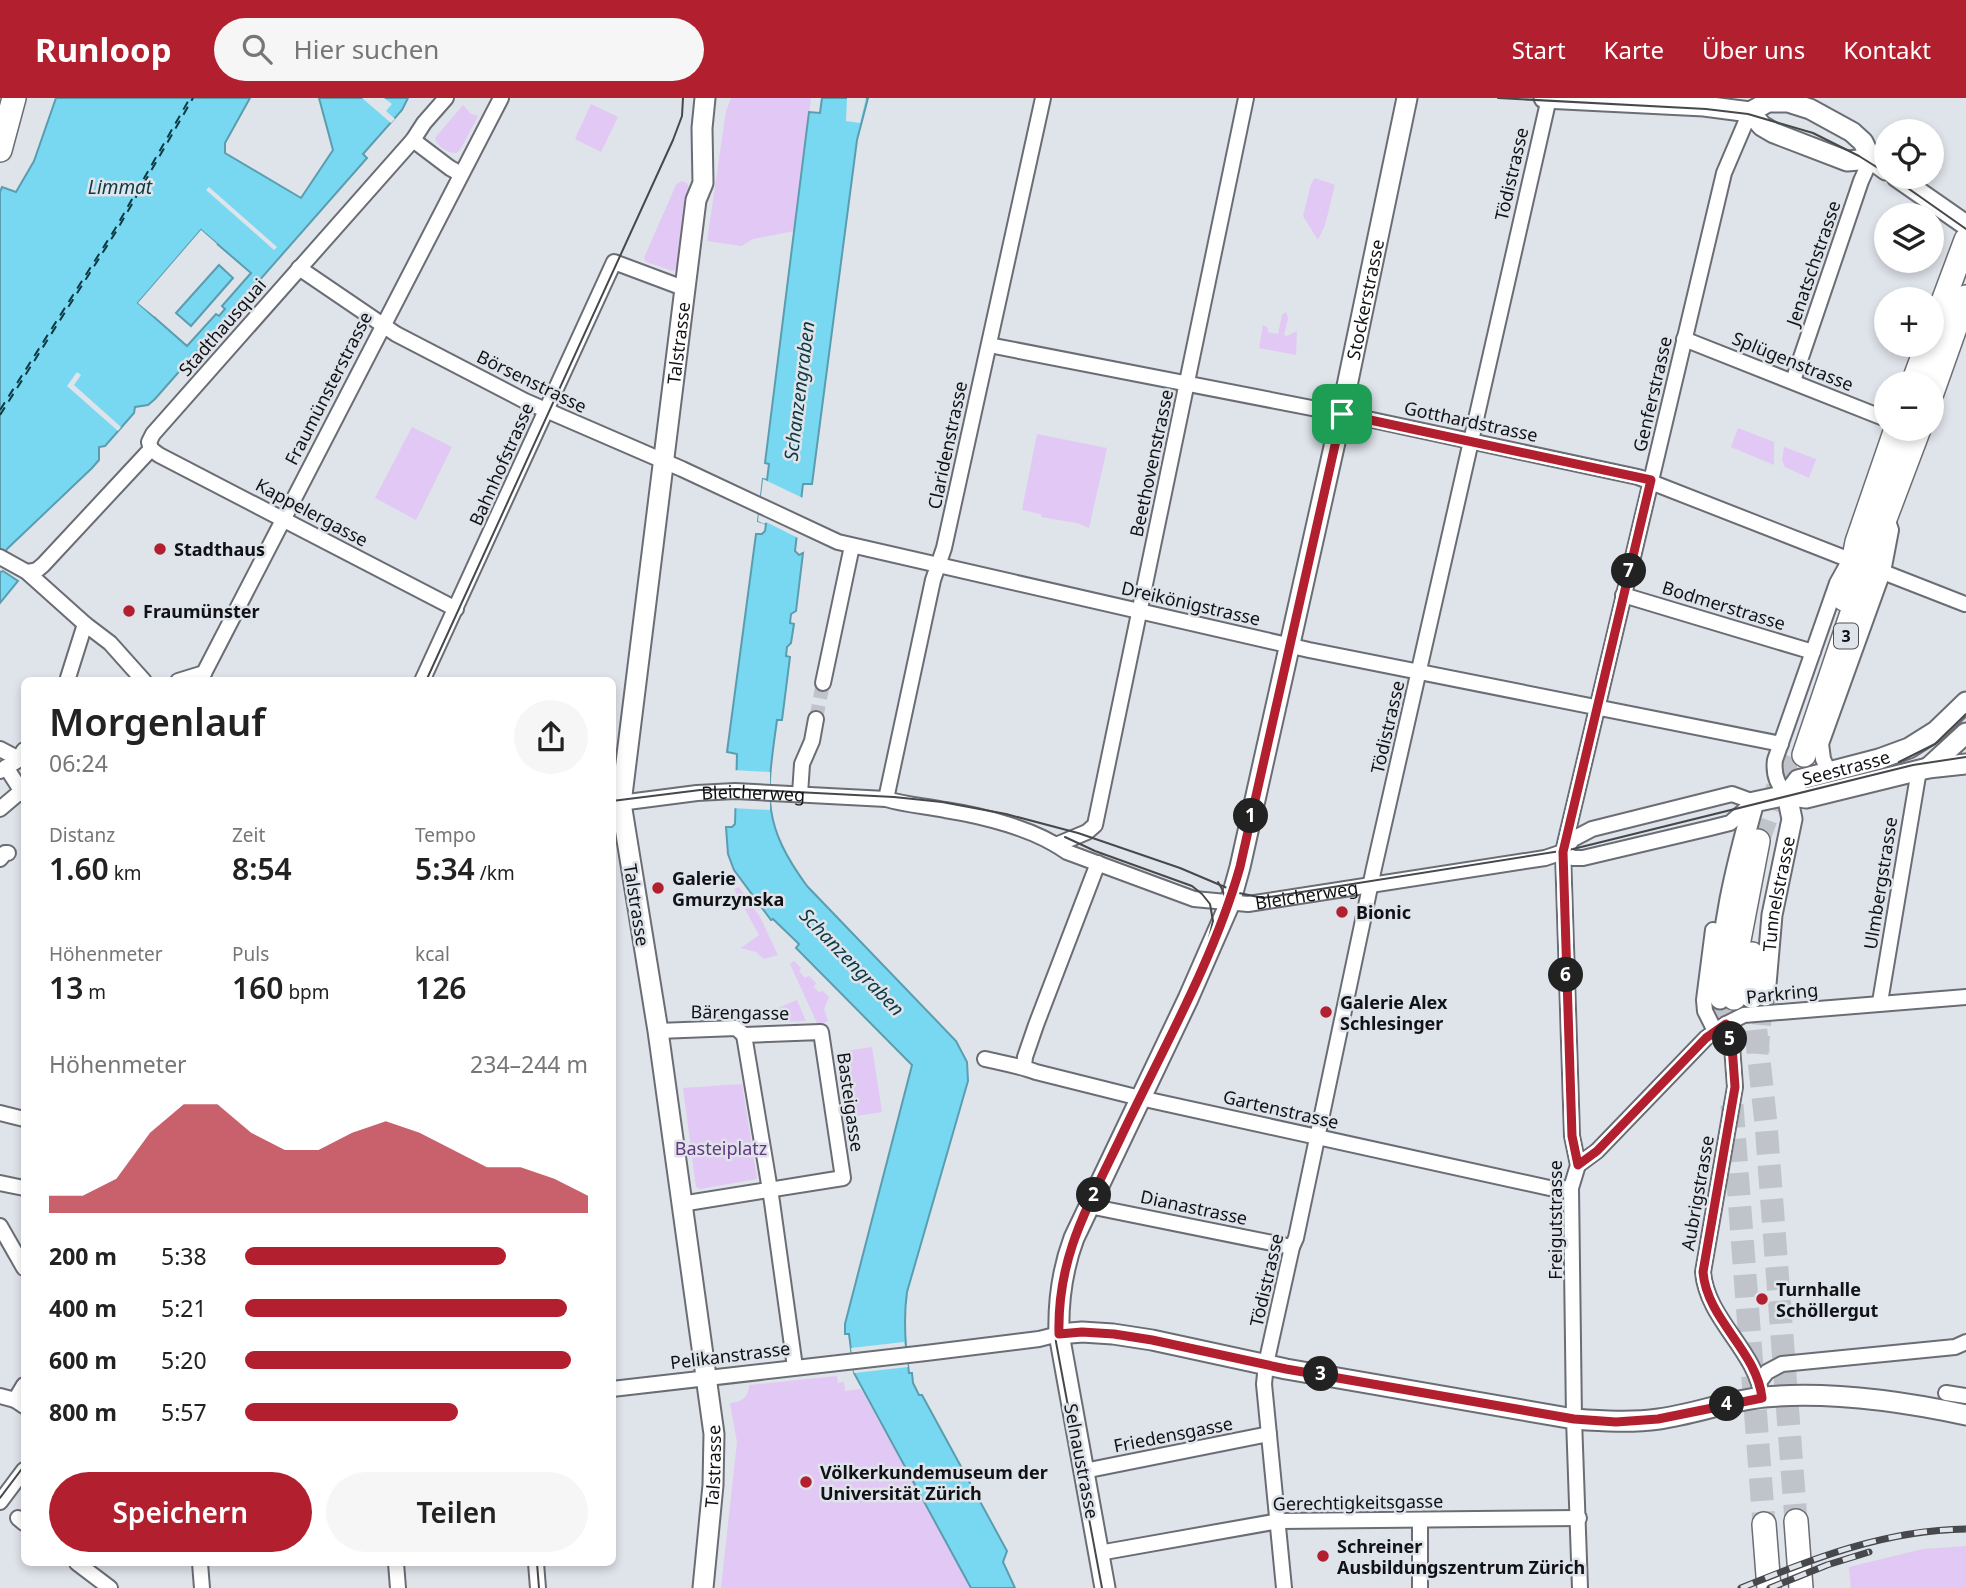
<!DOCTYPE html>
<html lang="de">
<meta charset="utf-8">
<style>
:root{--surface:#fff;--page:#f6f6f6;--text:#222;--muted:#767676;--accent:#b21f2f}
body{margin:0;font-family:"Noto Sans",sans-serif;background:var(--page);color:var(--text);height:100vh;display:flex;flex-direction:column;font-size:26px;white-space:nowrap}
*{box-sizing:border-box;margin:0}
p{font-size:23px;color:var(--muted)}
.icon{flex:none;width:38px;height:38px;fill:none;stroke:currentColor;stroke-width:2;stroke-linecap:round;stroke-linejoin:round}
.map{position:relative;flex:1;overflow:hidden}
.drawer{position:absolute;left:21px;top:579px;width:595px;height:889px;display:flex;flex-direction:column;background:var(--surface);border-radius:10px;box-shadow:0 4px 10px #0003}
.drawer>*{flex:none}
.tools{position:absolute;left:1874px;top:21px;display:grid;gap:14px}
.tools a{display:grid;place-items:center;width:70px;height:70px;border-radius:50%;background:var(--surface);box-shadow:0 4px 10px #0003;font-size:35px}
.pin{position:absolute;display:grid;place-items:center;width:60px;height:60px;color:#fff;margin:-30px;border-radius:14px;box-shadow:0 4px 10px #0006}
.km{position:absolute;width:35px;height:35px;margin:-18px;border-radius:50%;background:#222;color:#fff;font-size:19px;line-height:35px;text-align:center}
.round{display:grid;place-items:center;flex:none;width:74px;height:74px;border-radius:37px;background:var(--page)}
.overview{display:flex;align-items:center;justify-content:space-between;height:119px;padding:0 28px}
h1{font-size:38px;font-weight:600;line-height:52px}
.figures{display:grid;grid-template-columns:repeat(3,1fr);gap:10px;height:119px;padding:7px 28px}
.figures div{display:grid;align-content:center}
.figures b{font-size:30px;font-weight:600}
.figures small{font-size:19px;font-weight:400}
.figures p{font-size:19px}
.chart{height:196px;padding:14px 28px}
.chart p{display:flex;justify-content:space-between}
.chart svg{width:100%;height:126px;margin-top:7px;fill:var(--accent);opacity:.7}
.cta{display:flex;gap:14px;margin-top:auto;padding:14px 28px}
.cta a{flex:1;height:80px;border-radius:42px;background:var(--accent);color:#fff;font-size:28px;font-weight:600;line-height:80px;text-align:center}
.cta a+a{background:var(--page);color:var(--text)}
ul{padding:0 28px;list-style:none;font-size:23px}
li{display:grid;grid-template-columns:112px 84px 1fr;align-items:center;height:52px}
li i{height:18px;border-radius:9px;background:var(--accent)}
header{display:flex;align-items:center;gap:42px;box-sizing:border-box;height:98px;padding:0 35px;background:var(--accent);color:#fff}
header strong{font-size:33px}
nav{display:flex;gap:38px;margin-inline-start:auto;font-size:24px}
.search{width:490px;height:63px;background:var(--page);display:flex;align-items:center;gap:18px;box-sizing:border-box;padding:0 24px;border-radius:38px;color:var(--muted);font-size:26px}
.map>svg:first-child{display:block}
.green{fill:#e2c8f4}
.water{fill:#79d8f1;stroke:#5a9daf;stroke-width:2;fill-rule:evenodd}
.pier{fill:#dfe3ea}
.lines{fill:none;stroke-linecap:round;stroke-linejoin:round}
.ferry{stroke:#0b3943;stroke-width:2;stroke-dasharray:9 7;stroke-linecap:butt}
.street-tunnel{stroke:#c0c4ca;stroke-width:14;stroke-dasharray:14 7;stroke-linecap:butt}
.secondary-tunnel{stroke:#c0c4ca;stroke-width:19;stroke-dasharray:19 10;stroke-linecap:butt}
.primary-tunnel{stroke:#c0c4ca;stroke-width:23;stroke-dasharray:23 11;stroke-linecap:butt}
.street-casing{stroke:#6a6d74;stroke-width:18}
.secondary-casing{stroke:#6a6d74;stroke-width:23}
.primary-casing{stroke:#6a6d74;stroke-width:26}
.street{stroke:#fff;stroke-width:14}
.secondary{stroke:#fff;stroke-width:19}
.primary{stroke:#fff;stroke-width:23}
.tram{stroke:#46484c;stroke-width:2}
.rail-casing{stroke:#46484c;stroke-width:7}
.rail{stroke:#dfe3ea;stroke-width:4.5;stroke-dasharray:13;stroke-linecap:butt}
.route-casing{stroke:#fff;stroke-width:14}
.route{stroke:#b21f2f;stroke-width:9}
.poi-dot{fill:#b21f2f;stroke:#dfe3ea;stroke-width:2.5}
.labels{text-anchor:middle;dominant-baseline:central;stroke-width:5;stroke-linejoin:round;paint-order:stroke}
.shield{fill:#dfe3ea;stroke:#4f5155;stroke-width:2}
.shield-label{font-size:16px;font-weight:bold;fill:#111215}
.street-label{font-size:18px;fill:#111215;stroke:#dfe3ea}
.poi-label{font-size:18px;font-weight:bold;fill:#111215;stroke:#dfe3ea;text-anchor:start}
.park-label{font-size:18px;fill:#653781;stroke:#dfe3ea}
.water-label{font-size:19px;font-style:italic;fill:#0b3943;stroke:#dfe3ea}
</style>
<header>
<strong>Runloop</strong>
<div class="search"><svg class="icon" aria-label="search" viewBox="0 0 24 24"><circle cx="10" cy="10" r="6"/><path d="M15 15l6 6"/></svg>Hier suchen</div>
<nav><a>Start</a><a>Karte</a><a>Über uns</a><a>Kontakt</a></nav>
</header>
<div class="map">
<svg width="1966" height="1490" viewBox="0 0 1966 1490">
<rect width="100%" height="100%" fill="#dfe3ea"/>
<g class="green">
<polygon points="731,0 811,0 794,133 753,141 741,148 707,143 726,13"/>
<polygon points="591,6 618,19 601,54 575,41"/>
<path d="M463,7L471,16L478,18L460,52L457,55C449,56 437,49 435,40Z"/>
<polygon points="1315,80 1335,87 1325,127 1318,142 1303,118 1311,86"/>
<polygon points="681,83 687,85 689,91 679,167 673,173 646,164 644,160 676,87"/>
<polygon points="1286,214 1288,220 1284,237 1287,238 1297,233 1296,257 1259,250 1263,227 1268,230 1268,234 1278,236 1282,217"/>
<polygon points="412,329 452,349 416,422 375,400"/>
<polygon points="1738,330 1774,344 1774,367 1731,349"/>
<polygon points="1037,336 1107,350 1089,430 1077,425 1041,419 1041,416 1022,412"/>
<polygon points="1784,349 1816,361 1809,380 1785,369 1782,362"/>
<polygon points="739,789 760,819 778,857 764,861 756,854 741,850 759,837 734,791"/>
<polygon points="794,863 801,870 799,873 805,880 809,878 816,885 814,889 819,894 823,893 829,899 824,911 828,923 818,927 790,866"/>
<polygon points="797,902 806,923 758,924 757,919"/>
<polygon points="872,949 882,1014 850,1019 839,954"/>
<polygon points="742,986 757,1081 700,1091 696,1089 683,990"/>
<path d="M837,1278L838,1285L844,1284L845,1293L861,1291L971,1490H721L737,1344L730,1305C742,1304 749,1299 749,1287Z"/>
<polygon points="1966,1448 1966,1490 1851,1490 1849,1469 1923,1451"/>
</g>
<g class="water">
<path d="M56,0H250L225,45V55L301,100L333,52L319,0H408L402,12L363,56L367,60L155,301L148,307L135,309L134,315L105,348L99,349V362L92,370L7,451L0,463V94L2,89L16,94L34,63ZM201,132L251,175L222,208L225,211L219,218L216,216L187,248L138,205Z"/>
<path d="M822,0H868L857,42L812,386H803L795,453L799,457L803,455L796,513L791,516L790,525L794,526L791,545L787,549L786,558L790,559L782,622H777C767,696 760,724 807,788L956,943L967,964L968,983L907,1194C903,1222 905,1247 909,1275H912L913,1285L919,1297H922L1007,1453L1003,1464L1015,1490H971L854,1275L849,1236H845V1226L912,967L796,850L799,846L773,821L771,822L734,772L728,756L726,729H732L735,726L737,656L727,654L756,436H762L765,433L766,426L758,423L763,381L767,382L769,366L765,365L809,14L820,15Z"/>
<polygon points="219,167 233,180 191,228 176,215"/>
<polygon points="3,473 18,483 0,505 0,474"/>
</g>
<g class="pier">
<polygon points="362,0 384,0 392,6 386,13 395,21 391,25"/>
<polygon points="847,0 866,0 860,25 846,23"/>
<polygon points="209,89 277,149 274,152 206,92"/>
<polygon points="201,132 217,146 215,148 202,137 143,204 156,216 154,218 138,205"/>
<polygon points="77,274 81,277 74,287 121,329 118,333 67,288"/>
<polygon points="763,381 805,401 800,441 766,424 764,426 758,423"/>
<polygon points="732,672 770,674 770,712 731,710"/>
<polygon points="904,1244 908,1269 854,1275 851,1250"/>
</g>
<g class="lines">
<g class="ferry">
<polyline points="0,312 115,131 190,0"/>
<polyline points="0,317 117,132 193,0"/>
</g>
<polyline class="street-tunnel" points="816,621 823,585"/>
<g class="secondary-tunnel">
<polyline points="1720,901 1728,945"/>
<polyline points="1759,956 1764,898"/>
</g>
<g class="primary-tunnel">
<polyline points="1758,743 1789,658"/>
<polyline points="1752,898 1766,1026 1796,1423"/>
<polyline points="1732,1007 1764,1426"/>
</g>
<g class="street-casing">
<g id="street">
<polyline points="413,42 450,70 461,76"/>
<polyline points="299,170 396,236 525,303 682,371 838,444 1309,552 1781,646"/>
<polyline points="1684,241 1886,321"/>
<polyline points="989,247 1363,320 1638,379 1850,462"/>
<polyline points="1793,283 1861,83 1871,61"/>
<polyline points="151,351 149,344 153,336 413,42 424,25 446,0"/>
<polyline points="151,351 159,357 456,511"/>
<polyline points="0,459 27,474 85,526 110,545 144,583"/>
<polyline points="27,474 37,472 43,467 151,351"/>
<polyline points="1883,474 1965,506"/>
<polyline points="1623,497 1813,554"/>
<polyline points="204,575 501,0"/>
<polyline points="67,583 85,526"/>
<polyline points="178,583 204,575"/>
<polyline points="422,583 614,164 686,191"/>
<polyline points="823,585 852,448"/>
<polyline points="0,651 19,661"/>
<polyline points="6,669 24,697"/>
<polyline points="0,673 17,663 24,652"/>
<polyline points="1829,674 1823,661 1821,646 1883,474 1891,432 1888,423"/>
<polyline points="800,696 802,666 812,643 816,621"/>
<path d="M1787,697C1777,687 1773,676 1775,662L1837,485L1847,467"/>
<polyline points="886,701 933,482 944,450 1043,0"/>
<path id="s1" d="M612,706L697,695L735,693L886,701C906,707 925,708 945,712C984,718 1035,731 1067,754L1194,801L1248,806L1545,760L1563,754L1573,741L1592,731L1732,696L1754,704L1730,725L1710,730L1583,760H1573L1563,754"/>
<polyline points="0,711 20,694"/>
<polyline points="1056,747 1087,734 1095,727 1246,0"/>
<polyline points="0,761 5,755 8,755"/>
<polyline points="1713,832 1704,902 1705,913 1715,933"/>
<polyline points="1880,904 1919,672"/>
<path d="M1726,926L1732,948L1735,989L1703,1174C1707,1222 1757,1253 1762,1300"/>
<polyline points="658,933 736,930 744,937 821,934 843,1080 681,1106"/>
<polyline points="744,937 772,1104 795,1269"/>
<path d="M985,961C1002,965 1020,968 1036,974L1140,1000L1554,1091L1571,1090"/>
<polyline points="1024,968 1025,959 1036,927 1098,765"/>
<polyline points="0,1015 24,1021"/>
<polyline points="1578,1067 1597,1053 1706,940 1726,926 1744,917 1966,899"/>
<polyline points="0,1085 24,1090"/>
<polyline points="1089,1108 1292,1149"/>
<polyline points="0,1128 24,1170"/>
<polyline points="1760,1283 1767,1274 1782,1266 1955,1249 1966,1244"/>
<polyline points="612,1291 926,1255 1039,1241 1059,1236"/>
<polyline points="1946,1295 1966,1298"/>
<polyline points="0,1298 15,1302 24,1308"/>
<polyline points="15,1302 24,1287"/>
<polyline points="1084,1373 1269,1336"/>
<polyline points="0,1404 24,1372"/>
<polyline points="18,1420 24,1425"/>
<polyline points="1099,1455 1279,1423 1579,1420"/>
<polyline points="77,1465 110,1490"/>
<polyline points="200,1465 202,1490"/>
<polyline points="396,1465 398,1490"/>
<polyline points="536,1465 538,1490"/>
<polyline points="1284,1490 1264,1286 1266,1266 1292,1149 1296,1140 1374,770 1549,0"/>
<polyline points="1420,1490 1420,1422"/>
<polyline points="1580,1490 1574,1321 1571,1090 1578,1067 1572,1038 1563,754 1724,75 1750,14"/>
</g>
</g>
<g class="secondary-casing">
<g id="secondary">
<polyline points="1544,0 1704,8 1750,14"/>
<polyline points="1750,14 1768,4 1788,4 1810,11 1852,34 1863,44 1871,61 1886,72"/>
<polyline points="1750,14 1762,28 1774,35 1847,63 1871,61"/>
<polyline points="1897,79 1966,127"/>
<polyline points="1928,670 1966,635"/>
<path id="s2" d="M1787,697L1798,682L1879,661L1909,650L1936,633L1966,604"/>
<path id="s3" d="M1765,898L1772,817L1792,721L1787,697"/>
<path d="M1720,901C1719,835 1736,768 1754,704L1787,697L1806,700L1928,670L1966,666"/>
<path d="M1059,1236L1082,1234L1113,1236L1152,1242L1286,1271L1574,1321C1602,1323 1631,1325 1659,1321C1694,1316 1728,1303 1764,1299C1831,1293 1901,1303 1966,1317"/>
<path id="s4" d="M703,1490L713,1387L714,1336L658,933L621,705L696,102L703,85L702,30L705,0"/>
<path id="s5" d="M1105,1490L1059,1236C1058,1202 1062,1172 1074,1140L1188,901L1230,805L1240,769L1338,331L1407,0"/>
</g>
</g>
<g class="primary-casing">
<g id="primary">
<polyline points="0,52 14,0"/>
<polyline points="1932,233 1966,142"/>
<polyline points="1913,285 1927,247"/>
<polyline points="1932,295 1966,199"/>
<polyline points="1844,501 1849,486 1857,444 1896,331"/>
<polyline points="1804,657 1874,450 1919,331"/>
<polyline points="1752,898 1752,856"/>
<polyline points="1734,900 1739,842 1758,743"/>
<polyline points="1796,1423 1801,1490"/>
<polyline points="1764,1426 1769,1490"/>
</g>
</g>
<use href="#street" class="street"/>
<use href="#secondary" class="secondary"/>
<use href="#primary" class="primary"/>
<g class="tram">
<polyline points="1498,0 1706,11 1748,16 1813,35 1859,58 1886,75"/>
<polyline points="1892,79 1966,131"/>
<polyline points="426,583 673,42 682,18 683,0"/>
<polyline points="1899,664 1935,646 1966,616"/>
<polyline points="612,703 700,692 735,691 894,699 942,704 1006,716 1078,735 1180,770 1239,795 1263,800 1573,751 1913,667 1966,659"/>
<path d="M1065,739L1095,753L1192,788L1202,796L1210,806L1213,823L1207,848L1199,867L1071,1140C1058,1174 1053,1208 1056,1244L1102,1490"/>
<path d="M1215,846C1225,824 1233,806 1218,784"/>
<polyline points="0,1400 24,1368"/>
<polyline points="537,1465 539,1490"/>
</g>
<g class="rail-casing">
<g id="rail">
<path d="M1741,1490C1814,1460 1886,1432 1966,1431"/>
<polyline points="1770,1490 1827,1467 1869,1454"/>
</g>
</g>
<use href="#rail" class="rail"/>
</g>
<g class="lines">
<g class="route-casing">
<path id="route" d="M1342,316L1651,382L1563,754L1572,1038L1578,1067L1597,1053L1706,940L1726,926L1732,948L1735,989L1703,1174C1707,1222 1757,1253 1762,1300L1658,1321L1616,1324L1574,1321L1286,1271L1152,1242L1114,1236L1082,1234L1059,1236C1057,1159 1088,1108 1120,1041C1162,952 1213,864 1240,769Z"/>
</g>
<use href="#route" class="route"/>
</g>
<g class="poi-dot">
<circle cx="160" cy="451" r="7"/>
<circle cx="129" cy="513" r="7"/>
<circle cx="658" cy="790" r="7"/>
<circle cx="1342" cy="814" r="7"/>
<circle cx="1326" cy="914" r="7"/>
<circle cx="1762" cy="1201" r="7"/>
<circle cx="806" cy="1384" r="7"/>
<circle cx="1323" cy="1458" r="7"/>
</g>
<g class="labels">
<rect class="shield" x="1834" y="525.5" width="24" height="25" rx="5"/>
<g class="shield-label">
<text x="1846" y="538">3</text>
</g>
<g class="street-label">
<text transform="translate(1511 76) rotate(-77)">Tödistrasse</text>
<text transform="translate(1813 165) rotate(-71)">Jenatschstrasse</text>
<text stroke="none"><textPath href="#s5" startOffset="1344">Stockerstrasse</textPath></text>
<text transform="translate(222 229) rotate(-49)">Stadthausquai</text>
<text stroke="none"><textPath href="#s4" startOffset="1256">Talstrasse</textPath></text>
<text transform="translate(1793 263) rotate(22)">Splügenstrasse</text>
<text transform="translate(532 283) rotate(26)">Börsenstrasse</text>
<text transform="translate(328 290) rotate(-63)">Fraumünsterstrasse</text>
<text transform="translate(1652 296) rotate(-77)">Genferstrasse</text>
<text transform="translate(1471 323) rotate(12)">Gotthardstrasse</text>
<text transform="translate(947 347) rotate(-78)">Claridenstrasse</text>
<text transform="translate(1151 365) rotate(-78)">Beethovenstrasse</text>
<text transform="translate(501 366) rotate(-66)">Bahnhofstrasse</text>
<text transform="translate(312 414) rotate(28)">Kappelergasse</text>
<text transform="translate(1191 505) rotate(13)">Dreikönigstrasse</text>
<text transform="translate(1724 507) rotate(17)">Bodmerstrasse</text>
<text transform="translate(1387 629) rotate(-77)">Tödistrasse</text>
<text stroke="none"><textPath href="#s2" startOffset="68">Seestrasse</textPath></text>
<text stroke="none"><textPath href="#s1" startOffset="142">Bleicherweg</textPath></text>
<text transform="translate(1880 785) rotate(-81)">Ulmbergstrasse</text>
<text stroke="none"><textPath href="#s1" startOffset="714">Bleicherweg</textPath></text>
<text stroke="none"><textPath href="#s3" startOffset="103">Tunnelstrasse</textPath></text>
<text transform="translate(637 807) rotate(81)">Talstrasse</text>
<text transform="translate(1782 895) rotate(-6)">Parkring</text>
<text transform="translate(740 914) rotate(1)">Bärengasse</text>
<text transform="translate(851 1004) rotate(82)">Basteigasse</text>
<text transform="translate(1281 1011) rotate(13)">Gartenstrasse</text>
<text transform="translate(1697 1095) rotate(-80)">Aubrigstrasse</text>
<text transform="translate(1194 1109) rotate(12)">Dianastrasse</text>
<text transform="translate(1555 1122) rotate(-90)">Freigutstrasse</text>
<text transform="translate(1266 1182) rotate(-77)">Tödistrasse</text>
<text transform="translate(730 1257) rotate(-7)">Pelikanstrasse</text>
<text transform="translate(1173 1336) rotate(-11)">Friedensgasse</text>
<text transform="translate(1082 1363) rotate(79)">Selnaustrasse</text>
<text stroke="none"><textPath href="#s4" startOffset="122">Talstrasse</textPath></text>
<text transform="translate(1358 1404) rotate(-1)">Gerechtigkeitsgasse</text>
</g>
<g class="poi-label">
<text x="174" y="451">Stadthaus</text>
<text x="143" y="513">Fraumünster</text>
<text x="672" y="780">Galerie<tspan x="672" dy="21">Gmurzynska</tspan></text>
<text x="1356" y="814">Bionic</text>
<text x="1340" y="904">Galerie Alex<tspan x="1340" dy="21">Schlesinger</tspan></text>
<text x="1776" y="1191">Turnhalle<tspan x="1776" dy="21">Schöllergut</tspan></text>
<text x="820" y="1374">Völkerkundemuseum der<tspan x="820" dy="21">Universität Zürich</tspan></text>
<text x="1337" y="1448">Schreiner<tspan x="1337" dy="21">Ausbildungszentrum Zürich</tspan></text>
</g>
<g class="park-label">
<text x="721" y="1050">Basteiplatz</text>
</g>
<g class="water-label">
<text x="120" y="89">Limmat</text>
<text transform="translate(799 293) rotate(-83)">Schanzengraben</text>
<text transform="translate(852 864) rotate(46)">Schanzengraben</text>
</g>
</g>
</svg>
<div class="tools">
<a><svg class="icon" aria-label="locate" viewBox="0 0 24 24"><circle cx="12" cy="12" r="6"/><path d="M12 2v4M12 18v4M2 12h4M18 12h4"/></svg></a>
<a><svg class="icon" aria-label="layers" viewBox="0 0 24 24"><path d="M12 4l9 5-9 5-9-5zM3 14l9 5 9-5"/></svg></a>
<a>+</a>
<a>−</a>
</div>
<div class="pin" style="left:1342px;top:316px;background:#1e9e55"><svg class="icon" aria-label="arrive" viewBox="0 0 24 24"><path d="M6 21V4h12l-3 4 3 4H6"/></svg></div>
<b class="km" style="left:1251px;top:718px">1</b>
<b class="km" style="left:1094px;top:1097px">2</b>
<b class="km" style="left:1321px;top:1276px">3</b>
<b class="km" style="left:1727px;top:1306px">4</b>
<b class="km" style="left:1730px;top:941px">5</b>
<b class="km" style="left:1566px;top:877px">6</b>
<b class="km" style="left:1629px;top:473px">7</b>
<section class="drawer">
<div class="overview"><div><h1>Morgenlauf</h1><p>06:24</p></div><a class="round"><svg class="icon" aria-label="share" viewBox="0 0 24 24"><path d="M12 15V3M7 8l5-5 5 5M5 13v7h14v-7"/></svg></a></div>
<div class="figures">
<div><p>Distanz</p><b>1.60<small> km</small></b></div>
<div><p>Zeit</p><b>8:54</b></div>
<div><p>Tempo</p><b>5:34<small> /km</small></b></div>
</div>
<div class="figures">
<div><p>Höhenmeter</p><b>13<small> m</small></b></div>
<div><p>Puls</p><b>160<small> bpm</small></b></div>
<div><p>kcal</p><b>126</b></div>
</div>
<div class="chart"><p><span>Höhenmeter</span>234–244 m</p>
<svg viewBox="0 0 160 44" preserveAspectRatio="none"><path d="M0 44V38L10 38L20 32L30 16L40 6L50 6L60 16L70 22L80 22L90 16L100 12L110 16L120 22L130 28L140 28L150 32L160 38V44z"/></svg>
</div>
<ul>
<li><b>200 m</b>5:38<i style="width:76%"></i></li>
<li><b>400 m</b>5:21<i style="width:94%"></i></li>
<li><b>600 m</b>5:20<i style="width:95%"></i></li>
<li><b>800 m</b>5:57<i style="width:62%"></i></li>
</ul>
<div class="cta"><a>Speichern</a><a>Teilen</a></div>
</section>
</div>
